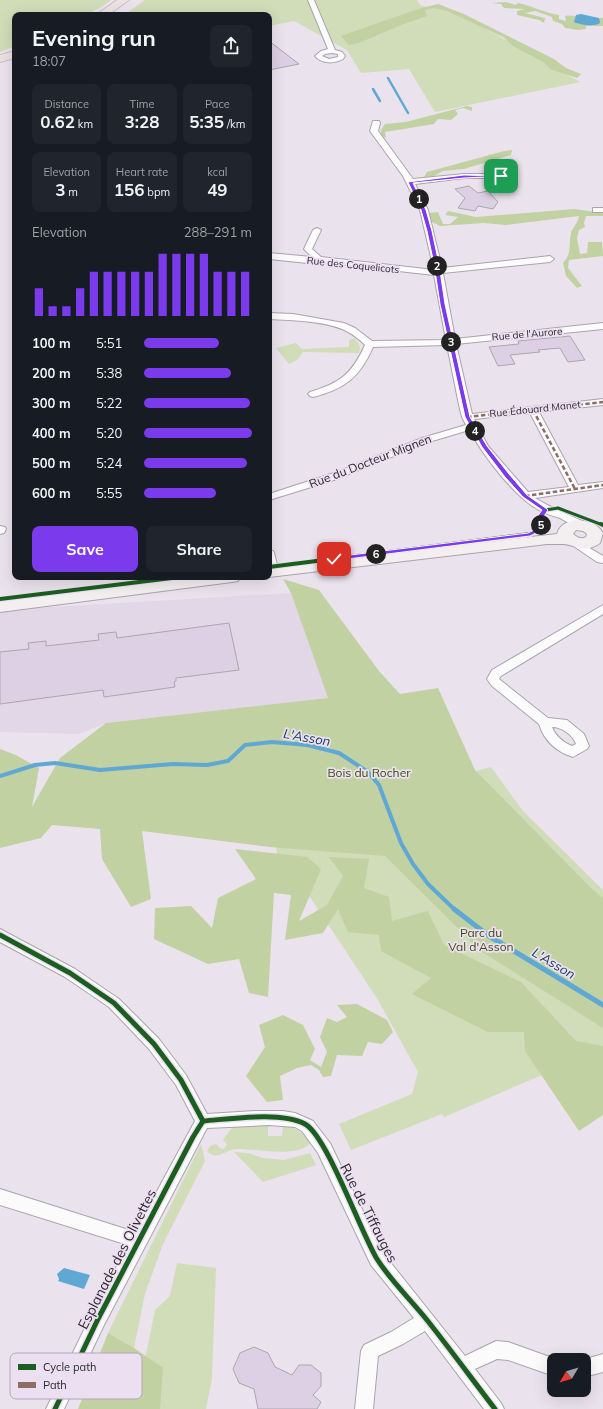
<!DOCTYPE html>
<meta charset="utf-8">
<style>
:root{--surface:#171b24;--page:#20242c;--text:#f1f3f6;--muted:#9ea1a6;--accent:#7c3aed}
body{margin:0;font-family:Mulish,sans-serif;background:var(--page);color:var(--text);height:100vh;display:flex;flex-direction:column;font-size:15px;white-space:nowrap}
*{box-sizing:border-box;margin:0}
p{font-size:13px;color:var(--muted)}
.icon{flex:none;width:22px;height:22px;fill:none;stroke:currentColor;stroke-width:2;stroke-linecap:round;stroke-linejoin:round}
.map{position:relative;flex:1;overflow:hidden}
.drawer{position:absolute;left:12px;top:12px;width:260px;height:568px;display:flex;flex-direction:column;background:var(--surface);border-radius:8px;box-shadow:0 4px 16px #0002}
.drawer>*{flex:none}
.needle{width:26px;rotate:232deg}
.controls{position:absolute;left:547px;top:1353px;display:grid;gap:8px}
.controls a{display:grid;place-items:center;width:44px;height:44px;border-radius:8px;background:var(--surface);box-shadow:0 4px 16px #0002;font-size:20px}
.pin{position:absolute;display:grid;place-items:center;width:34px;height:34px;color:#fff;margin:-17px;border-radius:8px;box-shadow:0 2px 6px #0006}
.km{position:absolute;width:20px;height:20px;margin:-10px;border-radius:50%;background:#222;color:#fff;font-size:11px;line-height:20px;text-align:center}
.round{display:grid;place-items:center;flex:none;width:42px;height:42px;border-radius:8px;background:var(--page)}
.headline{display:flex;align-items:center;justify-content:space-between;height:68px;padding:0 20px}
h1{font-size:22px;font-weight:700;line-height:30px}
.figures{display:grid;grid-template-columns:repeat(3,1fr);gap:6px;height:68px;padding:4px 20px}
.figures div{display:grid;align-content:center;border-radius:8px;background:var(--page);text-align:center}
.figures b{font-size:17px;font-weight:700}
.figures small{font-size:11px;font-weight:400}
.figures p{font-size:11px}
.chart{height:112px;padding:8px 20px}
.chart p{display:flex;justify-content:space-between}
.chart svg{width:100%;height:72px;margin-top:4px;stroke:var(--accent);stroke-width:6}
.cta{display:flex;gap:8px;margin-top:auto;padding:8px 20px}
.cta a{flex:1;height:46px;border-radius:8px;background:var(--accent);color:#fff;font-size:16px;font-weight:700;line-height:46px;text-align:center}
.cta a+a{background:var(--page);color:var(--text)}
ul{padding:0 20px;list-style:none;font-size:13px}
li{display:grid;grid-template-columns:64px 48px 1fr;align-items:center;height:30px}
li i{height:10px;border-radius:5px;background:var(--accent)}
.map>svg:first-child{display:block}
.commercial{fill:#e1d7e7}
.green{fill:#d1dcb9}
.forest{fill:#c2d1a2}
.water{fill:#60a8d4}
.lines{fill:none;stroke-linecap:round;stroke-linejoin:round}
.stream-far2{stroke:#60a8d4;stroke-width:2.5}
.stream-far1{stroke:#60a8d4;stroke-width:4}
.stream{stroke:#60a8d4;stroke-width:5}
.building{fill:#ded0e4;stroke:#aba6ad}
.minor-casing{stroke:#a9a4ac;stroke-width:2}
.secondary-casing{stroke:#a9a4ac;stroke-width:2}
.primary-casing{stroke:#c6c2c7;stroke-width:2}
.minor{fill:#fcfbfc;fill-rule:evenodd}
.secondary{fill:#f3eef0;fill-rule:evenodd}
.primary{fill:#ece0e4;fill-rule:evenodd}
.quiet{stroke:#8d6e63;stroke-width:2.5;stroke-dasharray:4.5 2.5;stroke-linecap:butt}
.cycleway-far2-casing{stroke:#ebdff1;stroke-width:5}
.cycleway-far1-casing{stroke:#ebdff1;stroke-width:6}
.cycleway-casing{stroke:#ebdff1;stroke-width:8}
.cycleway-far2{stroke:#1b5e20;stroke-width:3}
.cycleway-far1{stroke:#1b5e20;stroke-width:4}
.cycleway{stroke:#1b5e20;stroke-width:5}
.route{fill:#7c3aed;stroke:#fff}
.labels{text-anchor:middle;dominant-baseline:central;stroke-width:3.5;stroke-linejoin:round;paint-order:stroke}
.far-street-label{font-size:10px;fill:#2d292f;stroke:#ebdff1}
.street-label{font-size:12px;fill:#2d292f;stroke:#ebdff1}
.park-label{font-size:12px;fill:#3a4e07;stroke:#ebdff1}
.water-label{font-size:13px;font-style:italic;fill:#133c55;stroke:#ebdff1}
.near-street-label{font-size:14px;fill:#2d292f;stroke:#ebdff1}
.key{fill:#ebdff1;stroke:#b2a8b7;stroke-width:1}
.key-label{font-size:11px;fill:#2d292f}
</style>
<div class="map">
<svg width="603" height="1409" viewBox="0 0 603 1409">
<rect width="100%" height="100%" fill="#eae3ed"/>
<polygon class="commercial" points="291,593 328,698 106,723 79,734 0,732 0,610"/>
<g class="green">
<polygon points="0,0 111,0 101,7 86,15 15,15 15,46 0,52"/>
<polygon points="145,0 417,0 421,6 451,9 580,82 435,112 409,69 361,73 347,50 294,21 269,26 269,15 124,15"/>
<polygon points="355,338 360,347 359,353 303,352 298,359 289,364 276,348 296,343 302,349 349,347 349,340"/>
<polygon points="491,767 523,811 603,890 603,1074 556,1069 444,1117 442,1114 351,1150 339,1124 412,1094 418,1072 378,1000 298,879 281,882 273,825"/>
<path d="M264,1124L268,1126V1136H282L283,1126C294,1126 305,1133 310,1144C293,1158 258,1149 237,1149C225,1149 217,1162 207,1151L210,1146L216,1144L220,1148L224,1149L227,1144L223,1140L234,1125Z"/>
<polygon points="201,1144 205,1161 163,1244 145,1294 134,1348 108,1333"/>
<polygon points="234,1152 248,1153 264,1158 284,1160 310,1153 316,1165 263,1182"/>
<polygon points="177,1263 216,1268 212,1379 206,1409 135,1409 155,1310 170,1296"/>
</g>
<g class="forest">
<path d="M506,2L516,5L518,3C532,6 545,13 559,15V19L566,21L565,16C576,14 583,20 594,19C597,19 599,17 603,18V26H586V29L578,30L565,28L562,24L553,21L552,17L535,11L525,13L545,18L544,23L539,20L517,15V11L525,9L504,8L501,4L491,3Z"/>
<polygon points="438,4 464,14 554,59 566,68 581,74 577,78 550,69 545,63 513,46 503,37 447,11 434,8 425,10 427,16 401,25 359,43 349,45 341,36 418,9"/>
<polygon points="467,106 472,107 472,111 463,108 455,110 458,114 451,120 438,119 434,124 385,132 386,138 381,135 381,130 385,124 406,122"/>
<polygon points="512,150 511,155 464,169 443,171 434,176 424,177 427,172 504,151"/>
<path d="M574,209L603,213V216H586L584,223L585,227L579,230L577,238L580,254L587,253L588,242H602L603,256L569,260L568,268L582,286L577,288L566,276L563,263C573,251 568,247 571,233C573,227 578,223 579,216L506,225L484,223L440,226L430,221V213L438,212L443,224H450L458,217L445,215L448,211L476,217Z"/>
<polygon points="283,579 319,590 379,671 400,694 438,688 475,770 592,889 603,898 603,1028 482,952 385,856 269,847 142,831 151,899 131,907 102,859 100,829 52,825 41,838 0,848 0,749 16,755 39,768 32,807 60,758 106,723 328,698 291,593"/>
<polygon points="235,849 307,857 321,869 299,921 327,905 343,876 329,857 369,859 364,888 389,897 392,921 428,911 444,945 521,982 576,1041 603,1046 603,1115 579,1131 525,1051 524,1032 488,1032 412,994 431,978 381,951 379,935 348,932 338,909 323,933 285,940 291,895 274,893 268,997 249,993 239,959 208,964 154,939 155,908 191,906 212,928 218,898 256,879"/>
<polygon points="357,1004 387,1020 393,1032 382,1044 368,1042 362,1056 337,1055 331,1076 323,1077 319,1070 311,1065 297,1068 280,1076 283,1100 267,1102 246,1076 265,1047 259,1025 283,1015 303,1025 315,1049 310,1060 321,1067 327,1052 320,1037 327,1018 337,1022 347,1017 337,1005"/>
<polygon points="108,1333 134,1348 163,1368 160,1409 78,1409"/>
</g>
<g class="water">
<path d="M581,14L599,18L600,23C595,27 580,25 574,22L576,15Z"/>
<polygon points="64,1268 90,1275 84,1289 58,1281 59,1279 57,1274"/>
</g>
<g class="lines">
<g class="stream-far2">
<polyline points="388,78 408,113"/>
<polyline points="373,89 380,101"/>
</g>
<polyline class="stream-far1" points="0,776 35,765 55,763 100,770 173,764 207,765 228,761 245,745 272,742 307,745 339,753 368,772 379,785 401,843 413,864 428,884 455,910"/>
<polyline class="stream" points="454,909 489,936 603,1005"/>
</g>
<g class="building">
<polygon points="269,41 299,64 269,70"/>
<polygon points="469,186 478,193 488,191 498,202 493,209 478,206 475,211 458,208 465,198 455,189"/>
<polygon points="570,336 585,360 568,362 560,348 538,350 540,352 510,355 515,364 498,366 489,347 519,344 518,341"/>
<polygon points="229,623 239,670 176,678 176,681 174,682 175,687 104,697 103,690 0,704 0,652 29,649 28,643 46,641 46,646 99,640 98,634 116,632 117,638"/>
<polygon points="254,1347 268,1353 275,1367 292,1375 299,1365 311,1365 321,1373 321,1386 313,1395 321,1402 317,1409 258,1409 254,1389 239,1383 233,1369 240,1353"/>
</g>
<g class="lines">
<g class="minor-casing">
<g id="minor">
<path d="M308,0H314L335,50L342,52L345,56L343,59C334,64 322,64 315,56L321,51L328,49ZM332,53L338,54V57L329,59L322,56L325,54Z"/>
<path d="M373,121H379L380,123L378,131L413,179L464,174H501L505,176L501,178H464L415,184L428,210L442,268L550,256L554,259L550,262L443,273L455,339L603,323V329L456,344L472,414L603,399V405L539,412L578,485L603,482V488L535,498C551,508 568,514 586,523L587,525L586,527C577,530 568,522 560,518C555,516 548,515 543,512C516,500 484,456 469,430L429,442L334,480L269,500V494L337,472L422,438L466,425L462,417L459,405L447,345L373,347C360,377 345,389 313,397L310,396L308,394L310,392C340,383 352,374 365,345C360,340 354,335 348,332C330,321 290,320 269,319V313L293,314L344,323L355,328L372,341L446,340L434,275L319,262L308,263L269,259V253L312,257L304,249L313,230L317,228L321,230L312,249L321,257L434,270L420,210L403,176L370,131ZM530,413L569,487L528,492L488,446L474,419Z"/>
<rect x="593" y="208" width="10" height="4"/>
<polygon points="0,526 5,527 6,529 4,533 0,534"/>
<polygon points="576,540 603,556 603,563 597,562 572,545 571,543 572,541"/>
<polygon points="269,550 273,551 274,553 279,572 278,575 274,576 269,573"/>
<path d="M603,605V614L501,676L499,679L548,718L567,720L584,734L589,746L587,749L573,757C557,752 544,741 539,724L492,686L487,679L492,670ZM552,727C562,727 573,735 576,744L572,746C563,742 556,737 552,727Z"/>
<polygon points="0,929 75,969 119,999 159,1039 186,1075 207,1114 255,1111 283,1111 295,1113 313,1121 330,1143 383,1253 465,1356 496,1341 508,1342 558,1360 554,1360 554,1376 508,1360 497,1359 475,1369 501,1403 504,1409 484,1409 425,1331 403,1344 378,1356 373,1409 355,1409 361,1351 364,1345 391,1332 414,1318 371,1265 318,1153 302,1131 295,1127 269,1125 207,1128 104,1325 64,1409 46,1409 92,1313 128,1245 0,1205 0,1189 135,1232 195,1121 176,1085 149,1049 109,1007 65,977 0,942"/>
<polygon points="603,1354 603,1372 584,1377 584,1360 582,1360"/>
</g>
</g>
<g class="secondary-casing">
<g id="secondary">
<path d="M576,520C588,521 596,522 603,533L600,543C585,554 577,545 563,544C558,544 552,544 547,544L269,577H268H269V567L557,534C560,524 567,522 576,520ZM576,530L583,531L587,534L586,537C581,540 577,537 573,534Z"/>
<polygon points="188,577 240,577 238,581 232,582 0,612 0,600"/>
</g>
</g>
<g class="primary-casing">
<g id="primary">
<polygon points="117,0 129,0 108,15 96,15"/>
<polygon points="15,51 15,58 0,62 0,55"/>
</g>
</g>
<use href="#minor" class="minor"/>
<use href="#secondary" class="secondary"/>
<use href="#primary" class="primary"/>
<g class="quiet">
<polyline points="533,410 575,489"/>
<polyline points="467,417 603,402"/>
<polyline points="525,496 603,485"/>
</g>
<g class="cycleway-far2-casing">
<polyline id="cycleway-far2" points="541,525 540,517 546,510 558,508 603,525"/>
</g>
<g class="cycleway-far1-casing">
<g id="cycleway-far1">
<polyline points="601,524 603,525"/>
<polyline points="269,567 530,534 536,531 542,524"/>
<polyline points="0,599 180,577"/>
</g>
</g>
<g class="cycleway-casing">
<g id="cycleway">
<polyline points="0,935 70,973 114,1003 154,1044 181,1080 203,1121"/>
<path d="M203,1121C230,1119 281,1111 305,1124C327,1136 361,1233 377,1259C391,1281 411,1300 427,1320C450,1349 472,1379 495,1409"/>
<polyline points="55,1409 98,1319 193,1137 203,1121"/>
</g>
</g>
<use href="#cycleway-far2" class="cycleway-far2"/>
<use href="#cycleway-far1" class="cycleway-far1"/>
<use href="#cycleway" class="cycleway"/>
</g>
<polygon class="route" points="464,175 503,176 464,178 413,183 426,210 432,231 439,264 445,304 470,417 487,446 509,474 527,495 547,509 548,510 543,518 545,524 538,532 530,536 332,561 332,558 334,557 528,533 534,530 539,524 537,517 542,510 523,497 505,477 482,447 465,417 440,304 434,264 427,231 421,210 408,182"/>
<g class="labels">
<g class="far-street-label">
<text transform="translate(353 265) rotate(6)">Rue des Coquelicots</text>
<text transform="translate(527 334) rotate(-5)">Rue de l'Aurore</text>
<text transform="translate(535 409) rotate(-6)">Rue Édouard Manet</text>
</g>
<g class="street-label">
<text transform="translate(370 461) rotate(-21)">Rue du Docteur Mignen</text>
</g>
<g class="park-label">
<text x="369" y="772">Bois du Rocher</text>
<text x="481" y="932">Parc du<tspan x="481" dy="14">Val d'Asson</tspan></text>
</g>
<g class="water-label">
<text transform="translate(307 737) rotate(10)">L'Asson</text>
<text transform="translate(554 963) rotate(31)">L'Asson</text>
</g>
<g class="near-street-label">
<text transform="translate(369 1213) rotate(63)">Rue de Tiffauges</text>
<text transform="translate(117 1259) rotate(-63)">Esplanade des Olivettes</text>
</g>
</g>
<rect x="10" y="1353" width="132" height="46" rx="6" class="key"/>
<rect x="18" y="1364" width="18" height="6" fill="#1b5e20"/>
<rect x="18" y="1382" width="18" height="6" fill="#8d6e63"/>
<g class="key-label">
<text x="43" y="1371">Cycle path</text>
<text x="43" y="1389">Path</text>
</g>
</svg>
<div class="controls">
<a><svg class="needle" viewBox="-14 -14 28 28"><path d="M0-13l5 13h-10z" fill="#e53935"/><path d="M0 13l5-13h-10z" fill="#9ea1a6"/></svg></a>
</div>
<div class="pin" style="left:501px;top:176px;background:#1e9e55"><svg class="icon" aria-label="arrive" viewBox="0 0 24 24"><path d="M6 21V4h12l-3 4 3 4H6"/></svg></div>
<div class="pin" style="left:334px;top:559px;background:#d93025"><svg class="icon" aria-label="check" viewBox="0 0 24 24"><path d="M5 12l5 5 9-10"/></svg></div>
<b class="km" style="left:419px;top:199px">1</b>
<b class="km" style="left:437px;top:266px">2</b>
<b class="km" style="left:451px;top:342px">3</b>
<b class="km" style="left:475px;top:431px">4</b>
<b class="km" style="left:541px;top:525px">5</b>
<b class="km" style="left:376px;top:554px">6</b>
<section class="drawer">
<div class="headline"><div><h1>Evening run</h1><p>18:07</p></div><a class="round"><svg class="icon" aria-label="share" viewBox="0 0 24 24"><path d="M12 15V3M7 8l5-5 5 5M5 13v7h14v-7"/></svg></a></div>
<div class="figures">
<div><p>Distance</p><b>0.62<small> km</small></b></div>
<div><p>Time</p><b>3:28</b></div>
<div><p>Pace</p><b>5:35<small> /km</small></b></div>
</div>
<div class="figures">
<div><p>Elevation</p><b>3<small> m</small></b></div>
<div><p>Heart rate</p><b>156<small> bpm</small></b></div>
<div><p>kcal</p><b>49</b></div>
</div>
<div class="chart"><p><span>Elevation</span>288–291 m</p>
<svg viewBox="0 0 160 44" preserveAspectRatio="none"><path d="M5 44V27M15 44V38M25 44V38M35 44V27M45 44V17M55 44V17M65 44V17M75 44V17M85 44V17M95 44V6M105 44V6M115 44V6M125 44V6M135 44V17M145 44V17M155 44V17"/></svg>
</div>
<ul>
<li><b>100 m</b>5:51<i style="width:69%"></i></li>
<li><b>200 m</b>5:38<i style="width:81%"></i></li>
<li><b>300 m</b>5:22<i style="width:98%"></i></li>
<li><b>400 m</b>5:20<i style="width:100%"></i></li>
<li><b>500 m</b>5:24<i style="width:95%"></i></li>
<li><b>600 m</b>5:55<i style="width:67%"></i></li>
</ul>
<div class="cta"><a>Save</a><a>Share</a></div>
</section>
</div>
